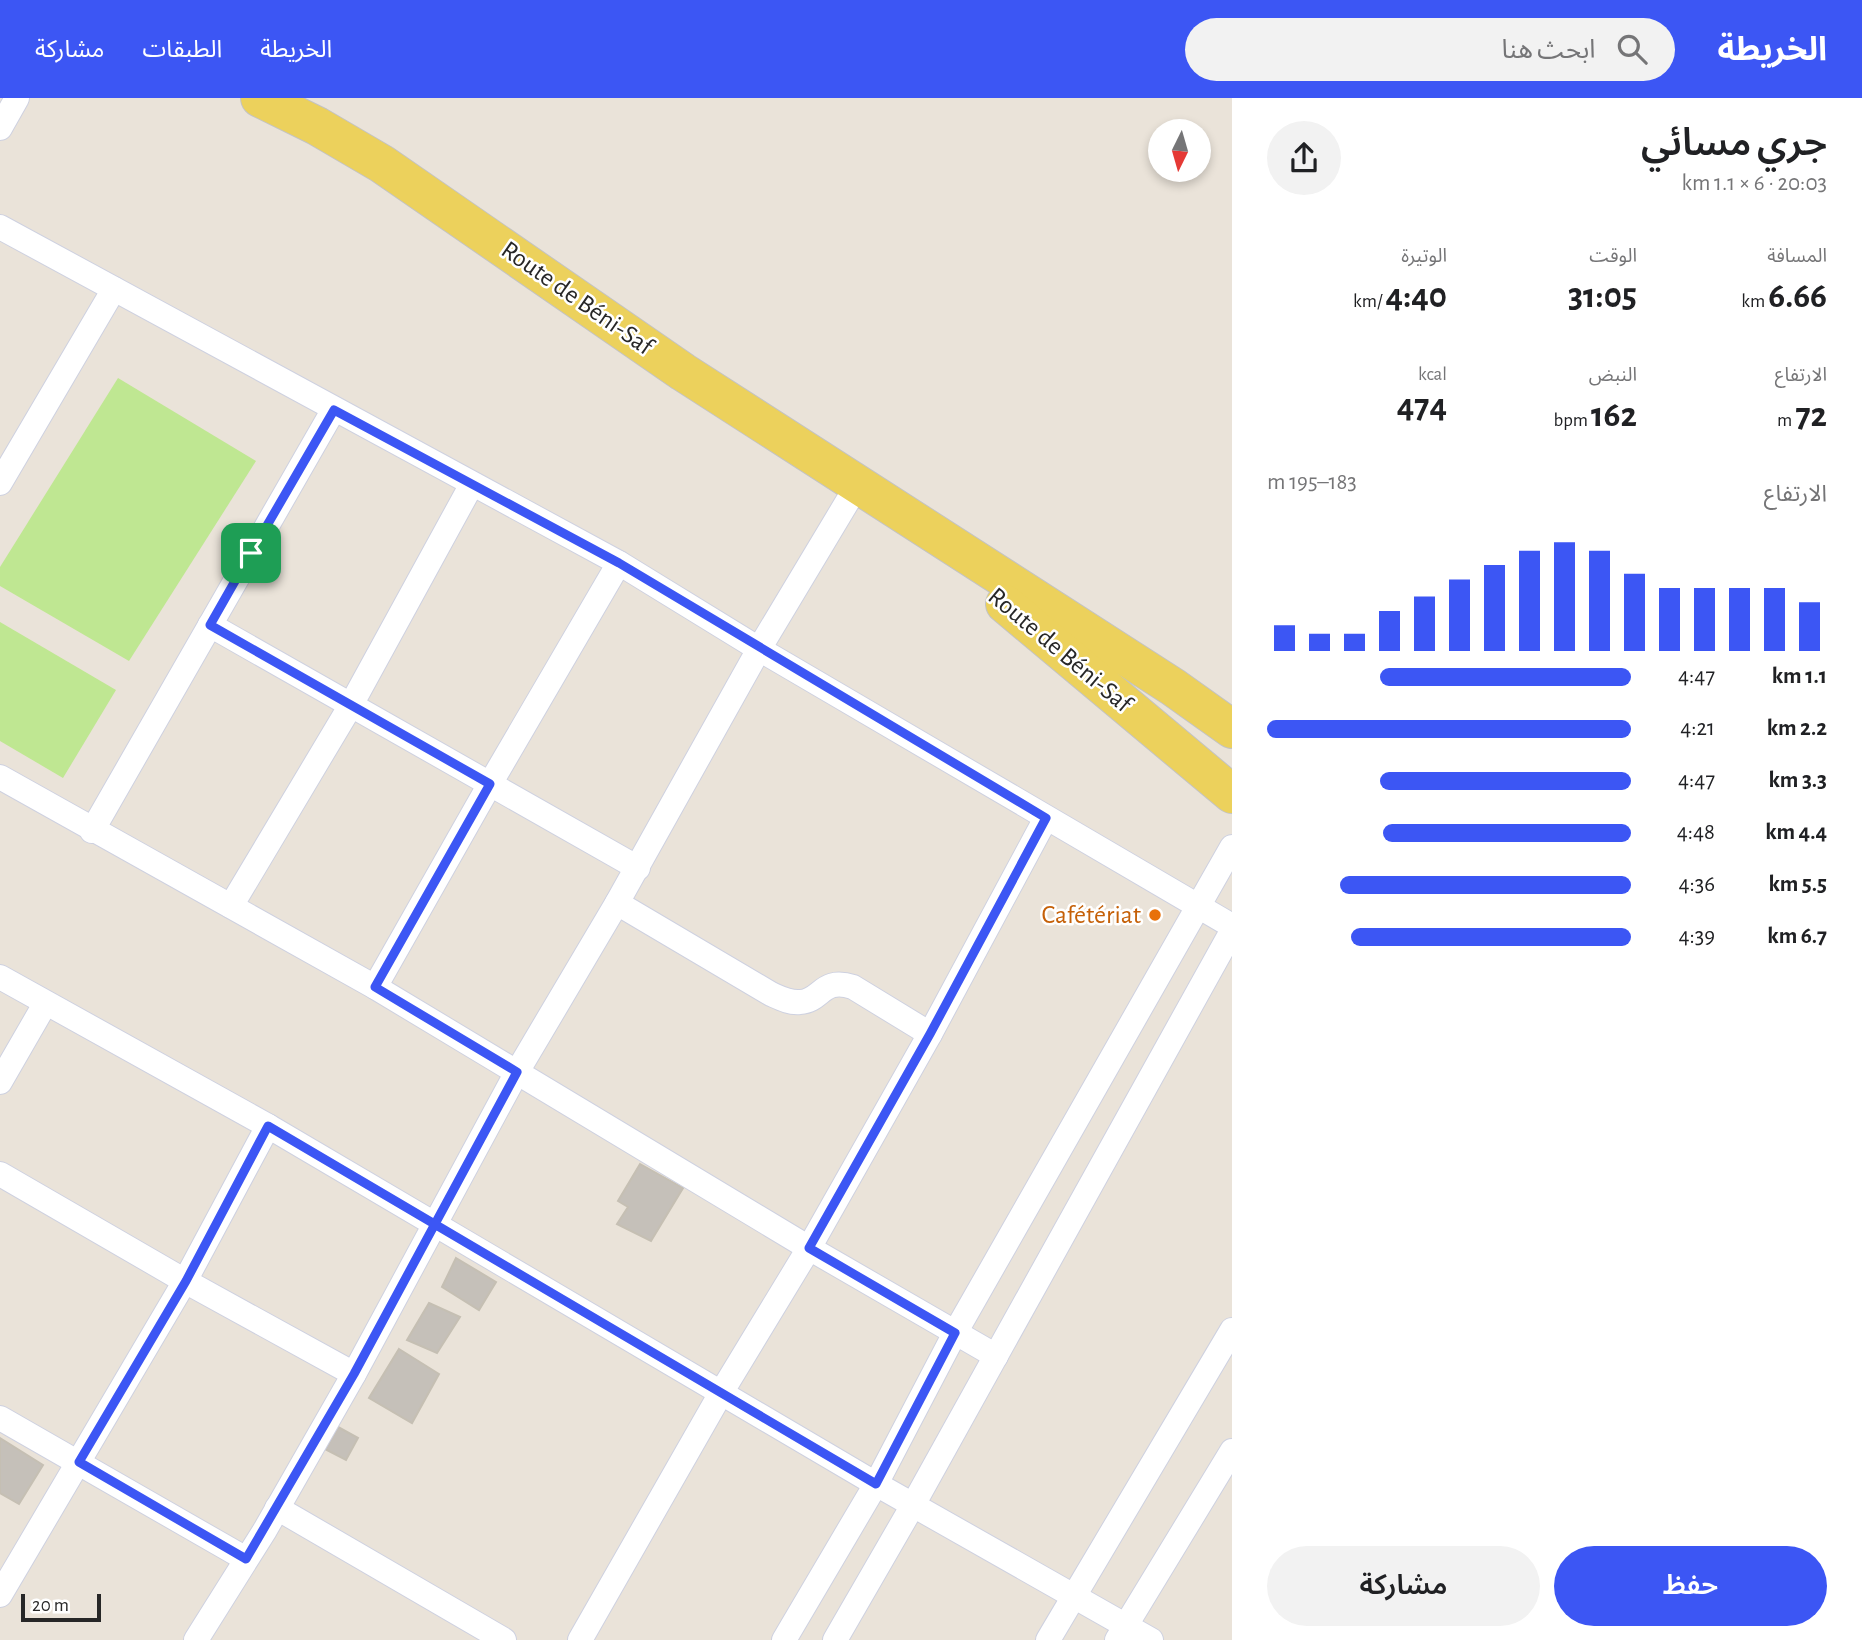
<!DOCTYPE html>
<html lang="ar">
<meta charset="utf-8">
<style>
:root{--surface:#fff;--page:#f2f2f2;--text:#202124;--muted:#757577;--accent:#3c56f4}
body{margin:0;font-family:"Alegreya Sans","Noto Sans Arabic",sans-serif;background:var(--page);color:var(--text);direction:rtl;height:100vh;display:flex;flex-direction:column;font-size:26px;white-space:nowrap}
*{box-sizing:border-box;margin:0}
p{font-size:23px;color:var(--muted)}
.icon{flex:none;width:38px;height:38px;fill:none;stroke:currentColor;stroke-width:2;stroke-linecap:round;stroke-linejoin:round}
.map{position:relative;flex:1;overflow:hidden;direction:ltr}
.side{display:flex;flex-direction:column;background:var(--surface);width:630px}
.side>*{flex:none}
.needle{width:46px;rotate:185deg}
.tools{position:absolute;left:1148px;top:21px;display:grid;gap:14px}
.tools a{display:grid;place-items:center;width:63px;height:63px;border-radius:50%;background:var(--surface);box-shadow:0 4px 10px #0003;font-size:35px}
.scale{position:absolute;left:21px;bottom:18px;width:80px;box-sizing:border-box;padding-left:7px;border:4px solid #272727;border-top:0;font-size:19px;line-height:24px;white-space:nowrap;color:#272727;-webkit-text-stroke:5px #fff;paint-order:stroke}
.pin{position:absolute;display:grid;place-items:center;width:60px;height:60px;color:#fff;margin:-30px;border-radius:14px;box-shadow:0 4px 10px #0006}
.round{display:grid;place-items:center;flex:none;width:74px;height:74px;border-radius:37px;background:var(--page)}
.headline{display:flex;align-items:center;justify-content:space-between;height:119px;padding:0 35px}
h1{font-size:38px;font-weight:600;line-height:52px}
.figures{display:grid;grid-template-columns:repeat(3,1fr);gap:10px;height:119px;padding:7px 35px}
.figures div{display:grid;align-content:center}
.figures b{font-size:35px;font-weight:600}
.figures small{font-size:19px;font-weight:400}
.figures p{font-size:19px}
.chart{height:196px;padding:14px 35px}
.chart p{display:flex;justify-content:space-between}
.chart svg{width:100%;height:126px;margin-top:7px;stroke:var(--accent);stroke-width:6}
.action{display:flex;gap:14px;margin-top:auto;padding:14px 35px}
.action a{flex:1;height:80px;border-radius:42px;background:var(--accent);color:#fff;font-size:28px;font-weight:600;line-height:80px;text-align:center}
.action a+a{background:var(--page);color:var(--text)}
ul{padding:0 35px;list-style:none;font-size:23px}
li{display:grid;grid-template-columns:112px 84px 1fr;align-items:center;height:52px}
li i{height:18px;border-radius:9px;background:var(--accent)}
header{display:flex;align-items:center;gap:42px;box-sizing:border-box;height:98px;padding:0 35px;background:var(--accent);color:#fff}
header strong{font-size:33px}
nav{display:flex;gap:38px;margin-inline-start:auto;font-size:24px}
.search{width:490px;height:63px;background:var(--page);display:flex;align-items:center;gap:18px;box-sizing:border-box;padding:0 24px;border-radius:38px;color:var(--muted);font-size:26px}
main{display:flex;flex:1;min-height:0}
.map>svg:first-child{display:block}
.pitch{fill:#bfe792}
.building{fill:#c5c0b9;stroke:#c5bfb3;stroke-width:2}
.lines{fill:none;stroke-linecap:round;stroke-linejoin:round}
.minor-casing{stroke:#ced1e0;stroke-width:26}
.primary-casing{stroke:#c3c3c3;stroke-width:40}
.minor{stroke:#fff;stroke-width:24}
.primary{stroke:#ecd15c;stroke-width:38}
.route-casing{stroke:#fff;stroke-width:14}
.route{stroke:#3c56f4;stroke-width:9}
.food-dot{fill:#e8710a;stroke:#fff;stroke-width:2.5}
.labels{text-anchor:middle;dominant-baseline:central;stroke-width:5;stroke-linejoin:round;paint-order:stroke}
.street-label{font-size:26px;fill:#272727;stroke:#fff}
.food-label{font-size:26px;fill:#c56008;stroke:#fff;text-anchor:end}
</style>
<header>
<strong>الخريطة</strong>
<div class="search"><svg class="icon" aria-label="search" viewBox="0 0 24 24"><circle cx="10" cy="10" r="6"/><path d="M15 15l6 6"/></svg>ابحث هنا</div>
<nav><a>الخريطة</a><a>الطبقات</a><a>مشاركة</a></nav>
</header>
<main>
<section class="side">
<div class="headline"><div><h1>جري مسائي</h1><p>20:03 · 6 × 1.1 km</p></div><a class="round"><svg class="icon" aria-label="share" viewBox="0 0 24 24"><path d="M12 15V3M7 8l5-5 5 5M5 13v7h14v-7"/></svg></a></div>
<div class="figures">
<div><p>المسافة</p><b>6.66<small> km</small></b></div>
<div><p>الوقت</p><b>31:05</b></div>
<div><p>الوتيرة</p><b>4:40<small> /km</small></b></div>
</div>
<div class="figures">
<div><p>الارتفاع</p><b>72<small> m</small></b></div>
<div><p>النبض</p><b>162<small> bpm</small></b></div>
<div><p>kcal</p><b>474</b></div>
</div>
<div class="chart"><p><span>الارتفاع</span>183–195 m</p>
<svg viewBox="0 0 160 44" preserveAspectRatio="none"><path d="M5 44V35M15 44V38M25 44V38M35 44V30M45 44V25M55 44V19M65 44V14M75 44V9M85 44V6M95 44V9M105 44V17M115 44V22M125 44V22M135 44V22M145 44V22M155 44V27"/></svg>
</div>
<ul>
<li><b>1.1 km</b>4:47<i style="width:69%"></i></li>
<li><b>2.2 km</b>4:21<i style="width:100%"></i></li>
<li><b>3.3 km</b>4:47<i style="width:69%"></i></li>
<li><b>4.4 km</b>4:48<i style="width:68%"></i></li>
<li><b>5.5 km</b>4:36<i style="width:80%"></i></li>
<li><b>6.7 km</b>4:39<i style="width:77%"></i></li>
</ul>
<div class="action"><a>حفظ</a><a>مشاركة</a></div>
</section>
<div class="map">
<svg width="1232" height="1542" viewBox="0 0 1232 1542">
<rect width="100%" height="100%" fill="#eae3d9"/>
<g class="pitch">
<polygon points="118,280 256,363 129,563 0,488 0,469"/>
<polygon points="0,524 116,592 63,680 0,643"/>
</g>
<g class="building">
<polygon points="640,1066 683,1090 651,1143 617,1126 628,1109 618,1103"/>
<polygon points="456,1160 496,1184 479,1212 442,1189"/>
<polygon points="429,1205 460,1219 437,1255 407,1242"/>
<polygon points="399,1251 439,1276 412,1325 369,1300"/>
<polygon points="338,1329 358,1340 346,1362 325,1351"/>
<polygon points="0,1340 43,1367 19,1406 0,1395"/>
</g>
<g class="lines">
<g class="minor-casing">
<g id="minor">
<polyline points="0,30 17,0"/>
<polyline points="0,129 619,465 759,551 1232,828"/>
<polyline points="0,385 114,191"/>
<polyline points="210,527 638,770"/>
<polyline points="0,679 375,889 809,1150 996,1258"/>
<polyline points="92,733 334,311"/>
<path d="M617,805L771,896C780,900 789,905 800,904C822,903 821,879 853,889L930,936"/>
<polyline points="231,808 351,607 472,386"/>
<polyline points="0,879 268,1028 876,1386 1151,1542"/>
<polyline points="375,889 490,686 619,465"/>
<polyline points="0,984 45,906"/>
<polyline points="0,1076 185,1183 354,1276"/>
<polyline points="0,1320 246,1461"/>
<polyline points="277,1410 504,1542"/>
<polyline points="0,1497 185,1183 268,1028"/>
<polyline points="196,1542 265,1432 354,1276 517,974 617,805 759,551 858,386"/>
<polyline points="580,1542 721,1295 809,1150 930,936 1046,720"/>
<polyline points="784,1542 876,1386 955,1235 1232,749"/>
<polyline points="835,1542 913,1407 1232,833"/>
<polyline points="1048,1542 1232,1232"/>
<polyline points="1117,1542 1232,1353"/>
</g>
</g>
<g class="primary-casing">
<g id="primary">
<polyline points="260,0 317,28 382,66 683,274 1173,589 1232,631"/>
<polyline points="1005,506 1232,696"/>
</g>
</g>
<use href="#minor" class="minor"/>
<use href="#primary" class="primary"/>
</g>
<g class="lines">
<g class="route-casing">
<polyline id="route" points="251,455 210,527 490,686 375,889 517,974 354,1276 246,1461 79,1364 186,1183 268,1028 876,1386 955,1235 809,1150 930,936 1046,720 619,465 334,312 251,455"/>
</g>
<use href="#route" class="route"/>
</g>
<circle class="food-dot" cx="1155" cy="817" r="7"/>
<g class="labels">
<g class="street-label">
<text transform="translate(577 200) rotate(35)">Route de Béni-Saf</text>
<text transform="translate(1060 552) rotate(40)">Route de Béni-Saf</text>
</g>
<g class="food-label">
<text x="1141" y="817">Cafétériat</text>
</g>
</g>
</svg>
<div class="tools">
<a><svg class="needle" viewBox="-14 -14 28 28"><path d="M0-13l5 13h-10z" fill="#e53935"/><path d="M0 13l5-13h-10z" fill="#757577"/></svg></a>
</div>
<div class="scale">20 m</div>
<div class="pin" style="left:251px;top:455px;background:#1e9e55"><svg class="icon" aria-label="arrive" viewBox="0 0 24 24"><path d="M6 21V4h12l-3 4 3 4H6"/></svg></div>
</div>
</main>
